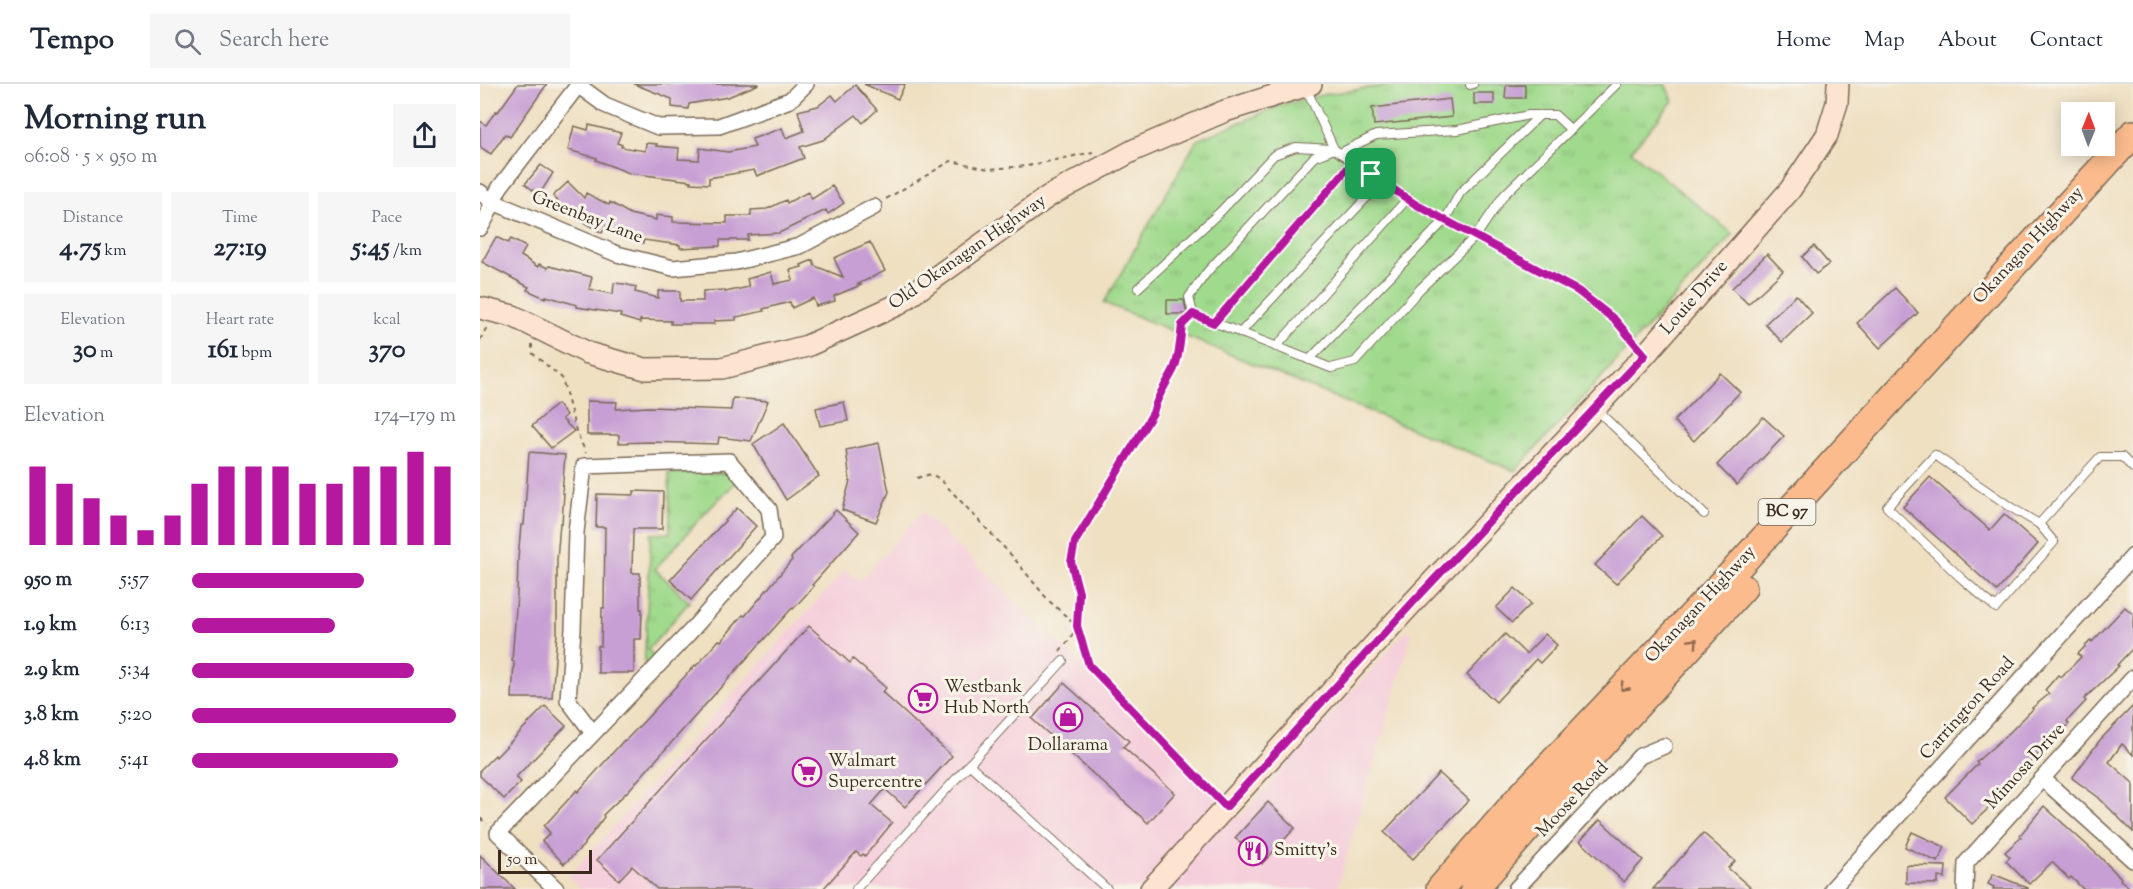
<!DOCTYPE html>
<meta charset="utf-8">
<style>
:root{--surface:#fff;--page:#f6f6f7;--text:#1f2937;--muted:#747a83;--line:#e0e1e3;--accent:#b5179e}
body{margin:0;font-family:"Sorts Mill Goudy",serif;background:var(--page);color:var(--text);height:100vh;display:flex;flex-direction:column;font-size:22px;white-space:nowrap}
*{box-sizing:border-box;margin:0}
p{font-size:20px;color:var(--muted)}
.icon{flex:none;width:33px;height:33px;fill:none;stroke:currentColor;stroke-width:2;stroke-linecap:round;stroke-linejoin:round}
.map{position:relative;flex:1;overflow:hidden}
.panel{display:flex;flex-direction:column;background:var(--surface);width:480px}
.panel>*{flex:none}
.needle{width:39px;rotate:1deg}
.controls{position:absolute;left:1581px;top:18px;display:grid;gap:12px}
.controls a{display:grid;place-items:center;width:54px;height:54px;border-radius:0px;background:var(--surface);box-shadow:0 3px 15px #0003;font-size:30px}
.scale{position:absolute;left:18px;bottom:15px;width:94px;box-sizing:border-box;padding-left:6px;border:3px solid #3b2a1e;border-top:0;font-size:16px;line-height:21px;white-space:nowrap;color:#3b2a1e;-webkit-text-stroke:4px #f7f3e8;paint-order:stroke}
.pin{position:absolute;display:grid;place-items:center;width:51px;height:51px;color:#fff;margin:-26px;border-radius:12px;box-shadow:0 3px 9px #0006}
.round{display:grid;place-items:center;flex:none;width:63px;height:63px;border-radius:0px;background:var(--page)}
.head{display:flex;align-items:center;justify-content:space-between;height:102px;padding:0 24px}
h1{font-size:33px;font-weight:700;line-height:45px}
.figures{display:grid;grid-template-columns:repeat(3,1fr);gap:9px;height:102px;padding:6px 24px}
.figures div{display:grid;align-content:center;border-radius:0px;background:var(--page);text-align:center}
.figures b{font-size:26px;font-weight:700}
.figures small{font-size:16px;font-weight:400}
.figures p{font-size:16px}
.chart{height:168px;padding:12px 24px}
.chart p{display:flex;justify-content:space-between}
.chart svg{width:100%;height:108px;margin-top:6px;stroke:var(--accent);stroke-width:6}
ul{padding:0 24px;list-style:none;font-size:20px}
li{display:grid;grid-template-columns:96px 72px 1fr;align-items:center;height:45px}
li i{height:15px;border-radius:8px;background:var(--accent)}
header{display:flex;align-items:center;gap:36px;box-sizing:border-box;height:84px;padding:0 30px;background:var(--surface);border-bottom:2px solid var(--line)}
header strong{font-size:28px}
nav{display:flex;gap:33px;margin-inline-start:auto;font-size:21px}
.search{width:420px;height:54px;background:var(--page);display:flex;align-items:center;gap:15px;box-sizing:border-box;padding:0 21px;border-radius:0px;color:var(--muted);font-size:22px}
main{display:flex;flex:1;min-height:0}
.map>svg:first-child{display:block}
.built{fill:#f5cfdb}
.park{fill:url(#park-tufts);stroke:#6e8256;stroke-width:1.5}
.building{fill:#c79fd4}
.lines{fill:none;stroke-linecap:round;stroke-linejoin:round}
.lane-casing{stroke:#7a6a57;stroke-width:10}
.street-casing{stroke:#7a6a57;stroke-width:18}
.secondary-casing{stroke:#7a6a57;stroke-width:24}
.highway-casing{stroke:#7a6a57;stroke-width:30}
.path{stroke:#7a6a57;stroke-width:2;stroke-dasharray:4.5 4.5;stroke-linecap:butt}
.lane{stroke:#fff;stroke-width:8}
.street{stroke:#fff;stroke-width:15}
.secondary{stroke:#fde4d1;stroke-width:21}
.highway{stroke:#fbbb8d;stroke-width:27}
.oneway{stroke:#916b50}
.route-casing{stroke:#fff;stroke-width:12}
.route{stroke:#b5179e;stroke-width:8}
.labels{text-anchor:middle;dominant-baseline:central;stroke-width:6;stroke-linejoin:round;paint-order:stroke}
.shield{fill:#f7f3e8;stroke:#73665b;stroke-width:1.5}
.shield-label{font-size:16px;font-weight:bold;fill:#3b2a1e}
.street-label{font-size:18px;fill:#3b2a1e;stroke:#f7f3e8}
.poi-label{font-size:18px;fill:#3b2a1e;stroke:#f7f3e8;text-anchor:start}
</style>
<header>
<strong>Tempo</strong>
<div class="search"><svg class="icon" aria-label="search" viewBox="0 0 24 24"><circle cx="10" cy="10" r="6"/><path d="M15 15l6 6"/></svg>Search here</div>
<nav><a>Home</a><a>Map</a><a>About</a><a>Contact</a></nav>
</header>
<main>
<section class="panel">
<div class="head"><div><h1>Morning run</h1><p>06:08 · 5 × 950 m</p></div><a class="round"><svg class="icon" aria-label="share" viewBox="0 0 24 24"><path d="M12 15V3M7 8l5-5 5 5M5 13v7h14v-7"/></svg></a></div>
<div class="figures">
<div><p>Distance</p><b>4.75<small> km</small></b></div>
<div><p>Time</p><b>27:19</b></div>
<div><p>Pace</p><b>5:45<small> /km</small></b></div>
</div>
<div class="figures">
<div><p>Elevation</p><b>30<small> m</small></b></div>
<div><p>Heart rate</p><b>161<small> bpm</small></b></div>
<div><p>kcal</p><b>370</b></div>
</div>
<div class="chart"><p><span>Elevation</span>174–179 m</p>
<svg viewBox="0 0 160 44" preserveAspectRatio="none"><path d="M5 44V12M15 44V19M25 44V25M35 44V32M45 44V38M55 44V32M65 44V19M75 44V12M85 44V12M95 44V12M105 44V19M115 44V19M125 44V12M135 44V12M145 44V6M155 44V12"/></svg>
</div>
<ul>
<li><b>950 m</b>5:57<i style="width:65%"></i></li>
<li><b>1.9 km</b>6:13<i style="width:54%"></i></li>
<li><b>2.9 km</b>5:34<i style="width:84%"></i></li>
<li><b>3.8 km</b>5:20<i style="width:100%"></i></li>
<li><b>4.8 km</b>5:41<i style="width:78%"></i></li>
</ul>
</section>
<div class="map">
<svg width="1653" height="805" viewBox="0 0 1653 805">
<defs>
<pattern id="park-tufts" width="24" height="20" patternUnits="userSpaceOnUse" patternTransform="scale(1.5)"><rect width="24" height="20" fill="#a0da8d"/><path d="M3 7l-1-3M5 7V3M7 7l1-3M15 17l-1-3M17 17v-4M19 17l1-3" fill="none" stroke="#8bbb79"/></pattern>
</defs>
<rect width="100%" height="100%" fill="#f7f3e8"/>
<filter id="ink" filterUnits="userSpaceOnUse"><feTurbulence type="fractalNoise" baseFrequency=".0167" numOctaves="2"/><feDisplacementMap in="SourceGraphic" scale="12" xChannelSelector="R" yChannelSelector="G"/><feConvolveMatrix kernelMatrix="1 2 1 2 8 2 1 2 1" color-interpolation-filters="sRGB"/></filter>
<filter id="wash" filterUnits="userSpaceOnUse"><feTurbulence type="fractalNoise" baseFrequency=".008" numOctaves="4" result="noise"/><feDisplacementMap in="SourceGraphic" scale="24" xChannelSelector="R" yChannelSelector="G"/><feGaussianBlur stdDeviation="1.35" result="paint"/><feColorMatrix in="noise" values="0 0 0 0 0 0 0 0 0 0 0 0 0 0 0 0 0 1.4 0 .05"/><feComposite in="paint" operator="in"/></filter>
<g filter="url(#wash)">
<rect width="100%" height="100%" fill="#efe0c2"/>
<polygon class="built" points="442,428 760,733 927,546 932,549 857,805 101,805 88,793 365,486 380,497"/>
<g class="park">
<polygon points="918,0 1185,0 1193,17 1151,67 1253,150 1035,387 624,219 717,56 802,21 846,10"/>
<polygon points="189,389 245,389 253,391 257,397 229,425 175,485 209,518 168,566 175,573 164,587 171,450 190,449"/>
</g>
<g id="blocks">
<g class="building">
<polygon points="38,0 67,0 30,53 25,50 11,70 0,63 0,37 6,41 16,27 18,28"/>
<polygon points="154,0 279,0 248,13 209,20 208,25 192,23 192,15"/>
<polygon points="384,0 425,0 418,15"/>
<polygon points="375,1 397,26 383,39 376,31 343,56 320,63 324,74 277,92 274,86 229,94 229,100 211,99 211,97 149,89 116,76 117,74 88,66 94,42 108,46 109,41 141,49 137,59 142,61 141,63 165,67 166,59 177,60 176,62 199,64 198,75 219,76 220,64 248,68 275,63 272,55 302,44 306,54 324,47 318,27 338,22 352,11 357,17"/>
<polygon points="1026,1 1045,1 1045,14 1025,14"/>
<rect x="994" y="9" width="20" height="11"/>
<polygon points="970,15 972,33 894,41 892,24"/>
<polygon points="61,81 73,89 59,111 45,100"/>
<polygon points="88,98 104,114 106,109 129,121 130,118 150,130 176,136 176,131 193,133 193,138 247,139 247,132 271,132 271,126 287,125 306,116 307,119 328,108 332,115 352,102 364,119 348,130 346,126 299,149 268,151 268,156 240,156 240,162 200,164 200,161 164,156 163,159 148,155 126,142 122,149 91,131 73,112"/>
<polygon points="16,153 28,159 31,155 46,163 41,172 58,183 59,180 68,184 69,182 112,193 109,205 133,210 134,199 144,200 156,203 155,208 178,214 178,207 200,207 200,217 223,217 223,207 245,206 245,208 269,203 267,195 291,188 294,200 313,196 310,186 322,183 321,181 333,176 335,182 363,193 354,174 390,158 405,187 378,200 381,201 354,212 355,217 336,222 333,214 312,224 310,218 283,225 284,227 256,233 256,236 234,237 234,240 191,240 191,237 160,236 160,239 140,233 141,230 97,223 97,221 66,212 65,214 47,206 49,203 2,178"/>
<polygon points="1334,162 1349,180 1336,190 1322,173"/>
<polygon points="1287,170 1303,187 1268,220 1252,204"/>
<polygon points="1415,204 1438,229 1400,264 1377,239"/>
<polygon points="1316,211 1332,229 1302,258 1285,240"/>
<polygon points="687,216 704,216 707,230 687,230"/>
<polygon points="1240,289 1260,308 1214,357 1194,337"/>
<polygon points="253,314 288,317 271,357 239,353 238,360 169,358 139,359 139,351 107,351 107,317 137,318 136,325 169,323 251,326"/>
<polygon points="364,318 368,337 340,342 336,324"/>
<polygon points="77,320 86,331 82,335 94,347 71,364 52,342"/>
<polygon points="1283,333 1304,352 1257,401 1237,381"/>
<polygon points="304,339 339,392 306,416 273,360"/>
<polygon points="399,359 409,408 396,438 362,426 370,397 366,366"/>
<polygon points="49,368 85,371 82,409 84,409 82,439 80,439 77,476 77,549 72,614 32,614 34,577 32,577 37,511 38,475 41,441 44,441"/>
<polygon points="1450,393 1510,446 1524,430 1558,460 1517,507 1423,423"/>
<polygon points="154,407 183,408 182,445 153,445 152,489 160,489 160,525 162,525 161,555 154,555 154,589 118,589 118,562 121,562 122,524 124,524 125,443 116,443 117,410 154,411"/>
<polygon points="257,424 276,442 211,516 190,496"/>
<polygon points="356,426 379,448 332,501 334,502 313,525 312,524 148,707 123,731 124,733 103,762 84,780 62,757 70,749 64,742 97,706 98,708 144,656 145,657 169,632 215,581 216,582 239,556 241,557 263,531 265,532 312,476 311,474"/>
<polygon points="1162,432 1182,452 1136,500 1115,481"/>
<polygon points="1035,504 1051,520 1032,539 1016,524"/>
<polygon points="1645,523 1653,530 1653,564 1637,581 1639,582 1604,615 1606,617 1587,637 1589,640 1570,656 1571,657 1538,691 1540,694 1492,740 1465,713 1498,680 1496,678 1528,650 1553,625 1552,624 1569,610 1565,606 1578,591 1581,593 1601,573 1598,570 1611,556 1612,558"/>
<polygon points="329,542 370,579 373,575 406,604 402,608 472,672 425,723 405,705 391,721 412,739 385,772 383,770 381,772 376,768 343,805 177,805 152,782 139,796 117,776"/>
<polygon points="1025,550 1046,570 1065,550 1077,561 1060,579 1056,575 1016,618 987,591"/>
<polygon points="584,599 649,657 643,663 695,709 668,739 552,635"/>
<polygon points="65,622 86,642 36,693 41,698 24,715 0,692 0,686 15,671 16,673"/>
<polygon points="1653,622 1653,671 1642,660 1629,678 1653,699 1653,748 1618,713 1592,694 1620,656"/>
<polygon points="959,689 989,716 933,775 904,748"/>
<polygon points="788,718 815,744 782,780 775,774 773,776 763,767 766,763 755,754"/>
<polygon points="1564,722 1619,772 1641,794 1640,796 1652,805 1603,805 1591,793 1589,795 1572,778 1549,800 1526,777 1530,773 1525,768 1541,753 1540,751"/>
<polygon points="1120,736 1163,776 1144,798 1100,757"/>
<polygon points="1432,748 1465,763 1458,778 1425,763"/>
<polygon points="1223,749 1255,777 1248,784 1272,805 1173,805"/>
<polygon points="0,771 35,805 0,805"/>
<polygon points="1426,781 1466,782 1465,794 1458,793 1458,800 1426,799"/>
<polygon points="1513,790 1548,804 1548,805 1513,805 1514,803 1508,800"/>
</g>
</g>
</g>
<g filter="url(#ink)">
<use href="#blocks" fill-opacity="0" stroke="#7a6a57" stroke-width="1.5"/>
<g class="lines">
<g class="lane-casing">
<g id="lane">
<polyline points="990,1 993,0"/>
<polyline points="826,4 854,65 935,120 1098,207 1135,236 1164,269"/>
<polyline points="854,65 834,73 727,188 709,213 713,230 851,284 875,278 940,205 996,152 1024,111 1137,0"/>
<polyline points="860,69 896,51 977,46 1049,31 1075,31 1091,46"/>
<polyline points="658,204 741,127 794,71 816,63 852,65"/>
<polyline points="734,239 873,78"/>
<polyline points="760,249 902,97"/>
<polyline points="796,263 927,115"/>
<polyline points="829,276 965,136 980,109 1060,31"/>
<polyline points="1116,325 1224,430"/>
<polygon points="1455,371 1532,424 1559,440 1574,458 1516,524 1481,494 1407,423"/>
<polyline points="1559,440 1620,373 1642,373 1653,384"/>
<polyline points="489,680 627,805"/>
<polyline points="376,805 583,577"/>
</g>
</g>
<g class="street-casing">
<g id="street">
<polyline points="99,2 125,21 178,43 239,42 310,16 326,0"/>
<polyline points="0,108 11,117 137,170 193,184 256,178 320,162 394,123"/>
<path d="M0,144C9,132 12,117 20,103L99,0"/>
<polyline points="1563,695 1653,776"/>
<polyline points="76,805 18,749 209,549 293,454 289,425 249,377 104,382 96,448 93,545 88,616 113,649"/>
<polyline points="1036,805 1160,672 1184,662"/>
<polyline points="1352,805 1653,472"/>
<polyline points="1485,805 1486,779 1653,594"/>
</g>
</g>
<g class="secondary-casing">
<g id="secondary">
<polyline points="0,224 33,232 108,269 165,285 242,284 327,262 417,221 569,112 654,66 745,27 831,0"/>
<polyline points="671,805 935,516 1165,271 1310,106 1347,51 1357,19 1358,0"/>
</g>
</g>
<g class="highway-casing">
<g id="highway">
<polyline points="960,805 1040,713 1256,485 1653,50"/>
<polyline points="994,805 1113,670 1263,504"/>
</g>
</g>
<g class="path">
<polyline points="406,115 471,77 509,85 547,82 613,68"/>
<path d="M707,236L702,241C701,256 700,271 694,285C686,300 677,312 673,329L595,458L591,478L599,509L597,542L609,581L734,711"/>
<polyline points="0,256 7,243"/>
<polyline points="52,260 52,269 82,294 96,347 106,369"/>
<polyline points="437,394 451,390 460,395 533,473 568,516 597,542 590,555 579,568"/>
<polyline points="0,734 7,740"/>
</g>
<use href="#lane" class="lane"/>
<use href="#street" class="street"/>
<use href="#secondary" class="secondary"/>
<use href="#highway" class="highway"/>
</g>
<defs><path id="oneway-chevron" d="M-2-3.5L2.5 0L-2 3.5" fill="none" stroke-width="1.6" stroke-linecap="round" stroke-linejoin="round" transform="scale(1.5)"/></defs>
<g class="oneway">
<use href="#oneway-chevron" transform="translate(1214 558) rotate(-48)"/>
<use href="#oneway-chevron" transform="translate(1144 603) rotate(134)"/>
</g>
</g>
<g class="lines" filter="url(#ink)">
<g class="route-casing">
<path id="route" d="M873,78L935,120L1098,207L1135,236L1165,271L935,516L746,723L609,581L597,542L599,509L591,478L595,458L673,329C677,311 686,301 694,285C700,271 700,256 702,241L713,230L734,239Z"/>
</g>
<use href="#route" class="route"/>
</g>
<defs>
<g id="supermarket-ring" transform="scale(1.5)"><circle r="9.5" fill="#f7f3e8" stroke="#b5179e" stroke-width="1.5"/><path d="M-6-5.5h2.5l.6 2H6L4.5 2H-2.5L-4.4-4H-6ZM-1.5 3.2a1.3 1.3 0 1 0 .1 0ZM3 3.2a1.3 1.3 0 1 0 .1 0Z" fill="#b5179e"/></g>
<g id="shop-ring" transform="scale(1.5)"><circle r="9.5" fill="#f7f3e8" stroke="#b5179e" stroke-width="1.5"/><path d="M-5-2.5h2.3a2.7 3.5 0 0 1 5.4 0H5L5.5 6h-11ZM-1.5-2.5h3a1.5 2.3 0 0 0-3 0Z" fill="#b5179e"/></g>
<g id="restaurant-ring" transform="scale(1.5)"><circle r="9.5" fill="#f7f3e8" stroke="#b5179e" stroke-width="1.5"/><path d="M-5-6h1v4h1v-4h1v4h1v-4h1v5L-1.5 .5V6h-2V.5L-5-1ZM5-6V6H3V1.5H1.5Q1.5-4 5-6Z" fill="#b5179e"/></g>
</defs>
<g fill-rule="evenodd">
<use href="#supermarket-ring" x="443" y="614"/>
<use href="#shop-ring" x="588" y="633"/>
<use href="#supermarket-ring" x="327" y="688"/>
<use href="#restaurant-ring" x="773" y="767"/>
</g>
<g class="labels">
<rect class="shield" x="1278.5" y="415" width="57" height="26" rx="4.5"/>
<g class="shield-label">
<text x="1307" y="428">BC 97</text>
</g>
<g class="street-label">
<text transform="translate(107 134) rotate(21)">Greenbay Lane</text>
<text transform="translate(1549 162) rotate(-47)">Okanagan Highway</text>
<text transform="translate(488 169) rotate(-35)">Old Okanagan Highway</text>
<text transform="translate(1215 214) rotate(-49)">Louie Drive</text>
<text transform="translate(1221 521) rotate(-47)">Okanagan Highway</text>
<text transform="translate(1488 625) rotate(-48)">Carrington Road</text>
<text transform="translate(1546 683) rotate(-48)">Mimosa Drive</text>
<text transform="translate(1093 716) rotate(-47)">Moose Road</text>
</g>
<g class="poi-label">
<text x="464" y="604">Westbank<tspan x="464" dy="21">Hub North</tspan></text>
<text x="588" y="662" text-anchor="middle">Dollarama</text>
<text x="348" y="678">Walmart<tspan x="348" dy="21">Supercentre</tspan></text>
<text x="794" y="767">Smitty's</text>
</g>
</g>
</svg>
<div class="controls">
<a><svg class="needle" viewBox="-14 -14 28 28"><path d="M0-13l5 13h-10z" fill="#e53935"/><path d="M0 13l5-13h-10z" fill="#747a83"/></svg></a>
</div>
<div class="scale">50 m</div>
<div class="pin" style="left:891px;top:90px;background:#1e9e55"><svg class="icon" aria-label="arrive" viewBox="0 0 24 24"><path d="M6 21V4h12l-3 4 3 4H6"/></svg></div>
</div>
</main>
